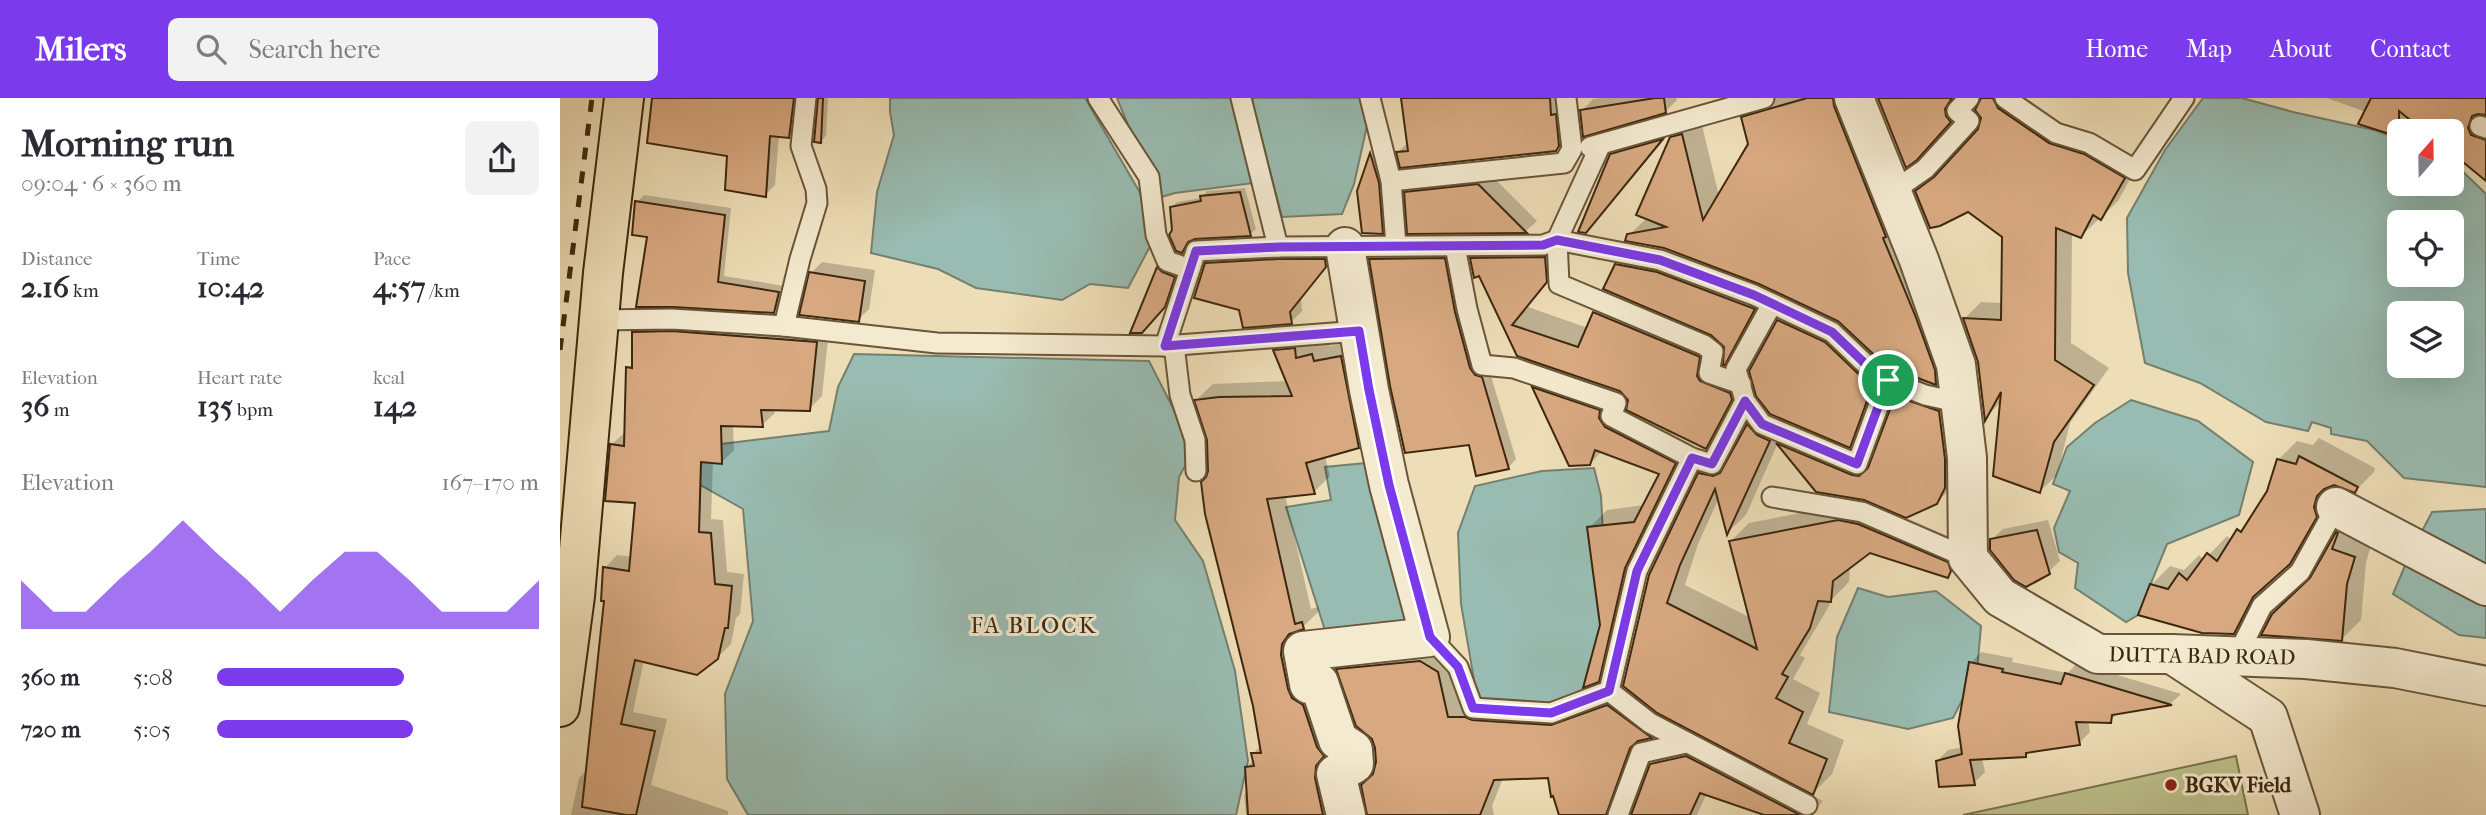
<!DOCTYPE html>
<meta charset="utf-8">
<style>
:root{--surface:#fff;--page:#f2f2f3;--text:#2b2b33;--muted:#7c7c81;--accent:#7c3aed}
body{margin:0;font-family:"IM FELL French Canon",serif;background:var(--page);color:var(--text);height:100vh;display:flex;flex-direction:column;font-size:26px;white-space:nowrap}
*{box-sizing:border-box;margin:0}
p{font-size:23px;color:var(--muted)}
.icon{flex:none;width:38px;height:38px;fill:none;stroke:currentColor;stroke-width:2;stroke-linecap:round;stroke-linejoin:round}
.map{position:relative;flex:1;overflow:hidden}
.drawer{display:flex;flex-direction:column;background:var(--surface);width:560px}
.drawer>*{flex:none}
.needle{width:46px;rotate:20deg}
.controls{position:absolute;left:1827px;top:21px;display:grid;gap:14px}
.controls a{display:grid;place-items:center;width:77px;height:77px;border-radius:10px;background:var(--surface);box-shadow:0 7px 28px #0002;font-size:35px}
.pin{position:absolute;display:grid;place-items:center;width:60px;height:60px;color:#fff;margin:-30px;border:4px solid #fff;border-radius:50%;box-shadow:0 2px 7px #0007}
.round{display:grid;place-items:center;flex:none;width:74px;height:74px;border-radius:10px;background:var(--page)}
.head{display:flex;align-items:center;justify-content:space-between;height:119px;padding:0 21px}
h1{font-size:38px;font-weight:700;line-height:52px}
.stats{display:grid;grid-template-columns:repeat(3,1fr);gap:10px;height:119px;padding:7px 21px}
.stats div{display:grid;align-content:center}
.stats b{font-size:30px;font-weight:700}
.stats small{font-size:19px;font-weight:400}
.stats p{font-size:19px}
.chart{height:196px;padding:14px 21px}
.chart p{display:flex;justify-content:space-between}
.chart svg{width:100%;height:126px;margin-top:7px;fill:var(--accent);opacity:.7}
ul{padding:0 21px;list-style:none;font-size:23px}
li{display:grid;grid-template-columns:112px 84px 1fr;align-items:center;height:52px}
li i{height:18px;border-radius:9px;background:var(--accent)}
header{display:flex;align-items:center;gap:42px;box-sizing:border-box;height:98px;padding:0 35px;background:var(--accent);color:#fff}
header strong{font-size:33px}
nav{display:flex;gap:38px;margin-inline-start:auto;font-size:24px}
.search{width:490px;height:63px;background:var(--page);display:flex;align-items:center;gap:18px;box-sizing:border-box;padding:0 24px;border-radius:10px;color:var(--muted);font-size:26px}
main{display:flex;flex:1;min-height:0}
.map>svg:first-child{display:block}
.green{fill:#bcc08c;stroke:#7c744d;stroke-width:2}
.water{fill:#99bcb2;stroke:#748070;stroke-width:2;fill-rule:evenodd}
.shadow{fill:#0003;fill-rule:evenodd}
.building{fill:#d8a981;stroke:#3d270e;stroke-width:2}
.lines{fill:none;stroke-linecap:round;stroke-linejoin:round}
.lane-casing{stroke:#695538;stroke-width:23}
.street-casing{stroke:#695538;stroke-width:42}
.primary-casing{stroke:#3d270e;stroke-width:42}
.lane{stroke:#f4ead0;stroke-width:19}
.street{stroke:#f4ead0;stroke-width:38}
.primary{stroke:#eedeb7;stroke-width:38}
.rail{stroke:#3d270e;stroke-width:5;stroke-dasharray:12 12;stroke-linecap:butt}
.route-casing{stroke:#fff;stroke-width:14}
.route{stroke:#7c3aed;stroke-width:9}
.poi-dot{fill:#8f2418;stroke:#f4ead0;stroke-width:2.5}
.labels{text-anchor:middle;dominant-baseline:central;stroke-width:6;stroke-linejoin:round;paint-order:stroke}
.street-label{font-size:21px;fill:#3d270e;stroke:#f4ead0}
.poi-label{font-size:21px;font-weight:bold;fill:#3d270e;stroke:#f4ead0;text-anchor:start}
.neighbourhood-label{font-size:23px;letter-spacing:2px;fill:#3d270e;stroke:#f4ead0}
</style>
<header>
<strong>Milers</strong>
<div class="search"><svg class="icon" aria-label="search" viewBox="0 0 24 24"><circle cx="10" cy="10" r="6"/><path d="M15 15l6 6"/></svg>Search here</div>
<nav><a>Home</a><a>Map</a><a>About</a><a>Contact</a></nav>
</header>
<main>
<section class="drawer">
<div class="head"><div><h1>Morning run</h1><p>09:04 · 6 × 360 m</p></div><a class="round"><svg class="icon" aria-label="share" viewBox="0 0 24 24"><path d="M12 15V3M7 8l5-5 5 5M5 13v7h14v-7"/></svg></a></div>
<div class="stats">
<div><p>Distance</p><b>2.16<small> km</small></b></div>
<div><p>Time</p><b>10:42</b></div>
<div><p>Pace</p><b>4:57<small> /km</small></b></div>
</div>
<div class="stats">
<div><p>Elevation</p><b>36<small> m</small></b></div>
<div><p>Heart rate</p><b>135<small> bpm</small></b></div>
<div><p>kcal</p><b>142</b></div>
</div>
<div class="chart"><p><span>Elevation</span>167–170 m</p>
<svg viewBox="0 0 160 44" preserveAspectRatio="none"><path d="M0 44V27L10 38L20 38L30 27L40 17L50 6L60 17L70 27L80 38L90 27L100 17L110 17L120 27L130 38L140 38L150 38L160 27V44z"/></svg>
</div>
<ul>
<li><b>360 m</b>5:08<i style="width:58%"></i></li>
<li><b>720 m</b>5:05<i style="width:61%"></i></li>
</ul>
</section>
<div class="map">
<svg width="1926" height="717" viewBox="0 0 1926 717">
<rect width="100%" height="100%" fill="#eedeb7"/>
<filter id="stains"><feTurbulence type="fractalNoise" baseFrequency=".00286" numOctaves="4"/><feColorMatrix values="0 0 0 0 .2 0 0 0 0 .09 0 0 0 0 .02 0 0 0 .5 -.17"/></filter>
<radialGradient id="worn" r=".72"><stop offset=".6" stop-color="#630" stop-opacity="0"/><stop offset="1" stop-color="#630" stop-opacity=".3"/></radialGradient>
<polygon class="green" points="1676,658 1688,717 1403,717"/>
<g class="water">
<polygon points="330,0 525,0 579,93 596,137 568,190 530,186 502,202 416,190 378,171 311,155 317,94 334,37 330,14"/>
<polygon points="557,0 675,0 694,85 615,95 598,100"/>
<polygon points="691,0 805,0 809,19 794,86 782,116 722,119"/>
<path d="M1643,0H1682L1733,14L1814,32L1839,41V86H1892V63L1926,96V389L1844,380L1807,343L1771,336V330L1752,324L1748,333L1706,324L1640,285L1585,265L1568,175L1567,120L1605,52ZM1839,124H1892V177H1839ZM1839,215H1892V268H1839Z"/>
<polygon points="294,256 589,263 634,351 619,379 615,422 643,463 675,573 688,663 676,717 188,717 167,681 165,596 193,523 183,411 135,384 145,348 269,333 278,289"/>
<polygon points="1571,302 1638,323 1693,364 1679,417 1607,446 1578,517 1566,524 1515,490 1518,465 1499,454 1494,430 1510,393 1493,386 1507,349 1535,325"/>
<polygon points="816,364 859,533 770,548 726,409 771,402 765,369"/>
<polygon points="1034,370 1041,398 1048,534 1034,592 959,613 918,605 901,506 898,435 915,388 982,373"/>
<polygon points="1926,411 1926,540 1899,537 1833,496 1849,458 1872,414"/>
<polygon points="1298,490 1328,499 1376,493 1421,528 1417,573 1393,620 1348,631 1269,614 1277,539"/>
</g>
<g class="shadow">
<polygon points="94,0 242,0 239,28 229,38 219,37 215,87 205,97 169,57"/>
<polygon points="259,0 268,0 266,38 261,43"/>
<polygon points="843,0 1007,0 1009,39 996,52 838,54 849,44"/>
<polygon points="1042,0 1116,0 1117,2 1106,13 1022,13 1033,1"/>
<path d="M1206,0H1295L1394,267L1374,287L1398,294L1393,388L1374,407H1369L1344,419L1406,446V459L1387,478L1310,453L1290,468L1289,484L1271,502L1268,510L1240,557L1245,560L1233,581L1260,595L1247,626L1284,642L1272,676L1253,695L1097,613L1096,615L1107,623L1091,638L1082,640L1062,696L1070,713H1074L1092,666L1108,650L1143,642L1263,703L1251,717H1202L1199,713L1147,695L1137,717H1001L989,678L943,680L932,708L934,717H809L818,665L814,641L778,572L794,556L877,548L904,604L1008,612L1064,592L1074,599L1076,596L1140,376L1159,357L1170,360L1188,327L1207,309L1191,273L1219,223L1239,203L1213,191L1183,246L1165,265L1166,248L1152,236L1056,167L1075,148L1118,156V154L1069,137L1087,120L1112,40L1131,21L1140,19L1159,98L1190,46L1183,20L1202,1ZM1331,268L1358,278L1337,299L1314,359H1312L1288,349L1308,329ZM1228,322L1238,326L1218,345L1257,392L1305,400L1320,408L1297,404L1189,425L1171,443L1191,520L1125,487L1138,446L1159,400L1168,434L1186,417Z"/>
<polygon points="1319,0 1402,0 1407,6 1373,43"/>
<polygon points="1423,0 1466,0 1506,29 1541,40 1580,63 1558,103 1521,138 1512,135 1511,245 1549,270 1510,325 1497,377 1480,393 1442,303 1426,319 1419,264 1405,220 1421,204 1443,205 1443,138 1408,111 1357,93 1388,66 1420,32"/>
<polygon points="1767,0 1926,0 1926,81 1892,53 1892,33 1839,33 1839,37 1801,25 1806,14"/>
<polygon points="1109,33 1036,123 1026,133 1051,57 1062,46"/>
<polygon points="821,46 833,123 822,134 799,93 811,56"/>
<polygon points="930,76 977,123 966,133 849,134 846,95 857,83"/>
<polygon points="685,90 696,131 690,136 631,141 622,153 613,132 612,109 617,104 642,100 647,93"/>
<polygon points="84,97 171,110 164,178 225,188 221,206 214,213 113,207 77,104"/>
<polygon points="1002,142 1003,165 968,209 1028,230 1035,215 1052,198 1156,242 1153,255 1156,266 1187,278 1163,332 1145,349 1113,333 1112,336 1133,347 1083,450 1056,564 1038,582 1042,527 1029,430 1047,412 1084,407 1101,376 1042,353 1030,366 1010,366 974,289 991,272 1057,295 1056,301 1068,314 1070,302 1061,292 958,257 912,160 929,143"/>
<polygon points="820,152 893,152 956,361 948,370 911,345 811,161"/>
<polygon points="658,154 777,156 741,201 742,213 731,224 647,166"/>
<polygon points="609,159 625,167 616,196 593,222 598,170"/>
<polygon points="262,164 315,172 309,211 298,222 251,175"/>
<polygon points="86,222 269,232 262,298 249,311 214,311 215,315 202,327 173,326 174,352 161,365 153,363 151,421 163,422 167,474 184,476 180,516 176,520 171,546 157,560 84,562 73,614 107,621 91,687 168,713 168,717 11,717 19,680 29,670 46,501 45,470 57,457 72,459 77,403 52,346 65,334 68,270 74,264 74,235"/>
<polygon points="731,236 768,241 770,248 797,243 814,332 798,348 765,358 770,378 754,394 725,397 751,511 758,509 759,513 743,529 738,531 737,540 788,717 686,717 684,697 688,693 687,669 694,662 693,656 701,647 648,379 649,341 636,302 653,286 727,283 715,252"/>
<polygon points="1759,340 1815,370 1814,374 1795,393 1773,385 1775,398 1749,445 1710,482 1693,515 1673,535 1591,487 1610,468 1624,472 1639,457 1644,462 1667,438 1672,442 1694,416 1708,394 1718,362 1737,343 1753,347"/>
<polygon points="1796,417 1813,440 1806,465 1801,522 1782,541 1754,478 1778,435"/>
<polygon points="1488,422 1500,463 1488,474 1431,442 1443,431"/>
<polygon points="1421,554 1453,560 1452,564 1508,575 1517,565 1621,596 1611,605 1559,614 1550,623 1528,622 1530,634 1519,645 1470,652 1465,657 1422,660 1425,674 1414,685 1377,663 1388,652 1403,649 1411,565"/>
</g>
<g class="building">
<polygon points="92,0 234,0 229,40 210,38 206,99 165,92 167,58 87,45"/>
<polygon points="258,0 263,0 261,45 254,44"/>
<polygon points="841,0 990,0 991,17 996,16 999,48 996,53 840,70 836,54 848,53"/>
<polygon points="1095,0 1104,0 1106,15 1023,39 1020,12"/>
<polygon points="1247,0 1273,0 1274,8 1326,139 1323,140 1355,217 1375,272 1376,287 1326,268 1278,223 1199,186 1104,150 1065,143 1067,136 1106,129 1076,117 1110,39 1122,36 1143,122 1188,46 1181,19"/>
<polygon points="1318,0 1392,0 1385,11 1386,18 1391,24 1357,62 1346,70"/>
<polygon points="1421,0 1433,0 1438,10 1489,45 1524,56 1565,80 1541,122 1533,117 1521,140 1496,130 1495,262 1534,287 1494,344 1480,395 1433,378 1441,294 1425,323 1418,264 1403,220 1441,222 1442,139 1408,114 1380,128 1370,130 1355,93 1374,79 1418,31 1421,20 1415,12"/>
<polygon points="1811,0 1926,0 1926,17 1918,16 1912,18 1908,30 1911,37 1926,42 1926,83 1892,55 1892,33 1864,33 1839,13 1839,39 1798,26"/>
<polygon points="1103,41 1026,135 1018,134 1050,56"/>
<polygon points="810,55 819,85 823,136 802,135 797,93"/>
<polygon points="918,86 967,135 847,136 844,94"/>
<polygon points="680,94 691,138 635,141 628,144 622,155 616,153 609,137 612,132 610,109 641,103 640,98"/>
<polygon points="75,103 165,117 158,184 219,194 214,215 113,209 76,209 87,139 72,137"/>
<polygon points="985,159 987,184 952,227 1018,249 1033,214 1138,258 1140,259 1137,278 1140,283 1170,295 1172,302 1146,351 1066,312 1068,302 1060,293 957,258 919,178 914,180 910,160"/>
<polygon points="885,160 895,214 910,270 915,277 922,279 949,371 916,378 909,347 845,355 830,288 809,161"/>
<polygon points="718,161 765,161 766,169 730,214 732,226 683,230 679,212 634,200 645,165"/>
<polygon points="1055,166 1097,174 1195,211 1165,267 1163,267 1164,249 1151,237 1043,191"/>
<polygon points="597,169 602,174 615,179 605,209 582,235 570,235"/>
<polygon points="249,174 305,183 299,224 239,217"/>
<polygon points="1217,222 1265,244 1312,289 1290,350 1210,316 1196,298 1189,273"/>
<polygon points="112,233 257,244 250,313 201,312 203,329 161,328 162,366 141,364 139,434 151,435 155,486 172,488 168,530 165,530 158,561 137,577 75,562 61,626 95,633 76,717 66,717 22,709 44,503 41,503 43,469 69,473 75,405 45,403 50,346 64,348 66,269 72,270 72,234"/>
<polygon points="735,250 736,260 752,256 754,263 781,258 799,350 746,365 755,396 707,401 735,526 742,524 744,531 729,536 722,546 721,557 728,591 732,600 743,607 757,649 764,658 756,668 755,680 763,717 688,717 685,669 694,668 691,655 701,655 693,608 645,416 641,384 646,379 648,373 647,342 634,302 659,299 732,298 713,252"/>
<polygon points="972,289 1040,312 1039,320 1045,329 1116,365 1065,470 1039,584 1023,590 1040,527 1027,429 1074,424 1099,376 1035,352 1030,367 1009,368"/>
<polygon points="1335,298 1379,313 1385,361 1385,390 1377,406 1346,420 1304,402 1256,394 1216,345 1292,377 1299,378 1308,370"/>
<polygon points="1187,326 1197,337 1210,343 1167,437 1155,391 1120,467 1107,505 1197,551 1169,443 1278,422 1298,426 1388,464 1391,473 1388,480 1310,455 1273,483 1271,504 1258,503 1250,530 1222,576 1228,579 1216,600 1243,614 1229,645 1267,661 1253,697 1097,615 1063,588 1089,477 1138,375 1153,378 1160,375"/>
<polygon points="1739,358 1798,389 1795,395 1774,387 1764,391 1757,398 1754,409 1757,419 1730,466 1693,499 1674,536 1642,535 1578,517 1590,486 1608,491 1619,475 1627,482 1647,455 1657,463 1677,431 1681,434 1707,393 1717,361 1736,366"/>
<polygon points="1477,432 1490,476 1466,489 1454,482 1430,452 1430,441"/>
<polygon points="1776,434 1778,435 1772,451 1795,459 1787,486 1782,543 1701,537 1712,516 1750,480"/>
<polygon points="860,563 878,574 888,619 905,619 912,622 991,627 1047,607 1092,640 1078,643 1070,650 1046,717 999,717 993,698 991,699 988,680 934,682 920,717 807,717 801,687 813,676 816,664 815,650 812,641 796,628 776,571"/>
<polygon points="1409,564 1443,571 1442,574 1501,586 1505,575 1612,607 1552,617 1551,625 1516,624 1520,647 1466,655 1466,659 1410,662 1415,687 1379,689 1376,663 1402,656 1398,628"/>
<polygon points="1126,658 1240,717 1204,717 1140,695 1130,717 1071,717 1090,666"/>
</g>
<g class="lines">
<g class="lane-casing">
<g id="lane">
<polyline points="538,0 589,79 596,137 607,163 630,171"/>
<polyline points="681,0 718,149"/>
<polyline points="810,0 831,83 836,147"/>
<polyline points="1445,0 1496,35 1529,45 1575,72 1624,0"/>
<polyline points="1920,28 1926,30"/>
<polyline points="1040,48 997,142 999,186 1144,247 1153,254 1149,275 1181,286"/>
<polyline points="1030,49 1204,0"/>
<polyline points="831,83 1004,65 1012,51 1006,0"/>
<polyline points="1332,94 1365,71 1409,23 1397,13 1409,0"/>
<polyline points="895,148 907,211 922,267 954,270 1056,305 1051,318 1132,360"/>
<polyline points="1212,206 1176,271 1185,303 1202,326 1297,366 1328,282"/>
<polyline points="39,222 112,221 224,228 377,245 605,248 799,233"/>
<polyline points="224,228 240,161 257,105 256,91 241,48 246,0"/>
<polyline points="614,247 620,297 635,342 636,373"/>
<polyline points="605,248 636,153 718,149 983,147 997,142 1100,162 1194,197 1272,234 1319,279 1365,297 1401,305"/>
<polyline points="1212,399 1302,414 1408,460"/>
<polyline points="870,539 898,569 913,610 991,615 1049,593 1077,473 1132,360 1152,366 1185,303"/>
<polyline points="1677,558 1702,508 1740,474 1776,409"/>
<polyline points="1049,593 1090,625 1247,707"/>
<polyline points="1058,717 1081,655 1126,645"/>
</g>
</g>
<g class="street-casing">
<g id="street">
<polyline points="1294,0 1359,162 1396,267 1407,360 1408,460 1440,499 1538,556 1611,556 1746,561 1835,570 1926,588"/>
<polyline points="785,149 809,292 829,387 870,539 743,553 749,586 759,585 778,642 793,652 794,666 776,676 786,717"/>
<polyline points="1776,409 1926,488"/>
<polyline points="1612,556 1708,619 1740,717"/>
</g>
</g>
<g class="primary-casing">
<polyline id="primary" points="0,609 15,498 43,175 64,0"/>
</g>
<use href="#lane" class="lane"/>
<use href="#street" class="street"/>
<use href="#primary" class="primary"/>
<polyline class="rail" points="0,252 32,0"/>
</g>
<g class="lines">
<g class="route-casing">
<polygon id="route" points="997,142 1100,162 1194,197 1272,234 1319,279 1328,282 1297,366 1202,326 1185,303 1152,366 1132,360 1077,473 1049,593 991,615 913,610 898,569 870,539 829,387 809,292 799,233 605,248 636,153 718,149 983,147"/>
</g>
<use href="#route" class="route"/>
</g>
<circle class="poi-dot" cx="1611" cy="687" r="7"/>
<g class="labels">
<g class="street-label">
<text transform="translate(1642 558) rotate(1)">DUTTA BAD ROAD</text>
</g>
<g class="poi-label">
<text x="1625" y="687">BGKV Field</text>
</g>
<g class="neighbourhood-label">
<text x="474" y="527">FA BLOCK</text>
</g>
</g>
<rect width="100%" height="100%" filter="url(#stains)"/>
<rect width="100%" height="100%" fill="url(#worn)"/>
</svg>
<div class="controls">
<a><svg class="needle" viewBox="-14 -14 28 28"><path d="M0-13l5 13h-10z" fill="#e53935"/><path d="M0 13l5-13h-10z" fill="#7c7c81"/></svg></a>
<a><svg class="icon" aria-label="locate" viewBox="0 0 24 24"><circle cx="12" cy="12" r="6"/><path d="M12 2v4M12 18v4M2 12h4M18 12h4"/></svg></a>
<a><svg class="icon" aria-label="layers" viewBox="0 0 24 24"><path d="M12 4l9 5-9 5-9-5zM3 14l9 5 9-5"/></svg></a>
</div>
<div class="pin" style="left:1328px;top:282px;background:#1e9e55"><svg class="icon" aria-label="arrive" viewBox="0 0 24 24"><path d="M6 21V4h12l-3 4 3 4H6"/></svg></div>
</div>
</main>
